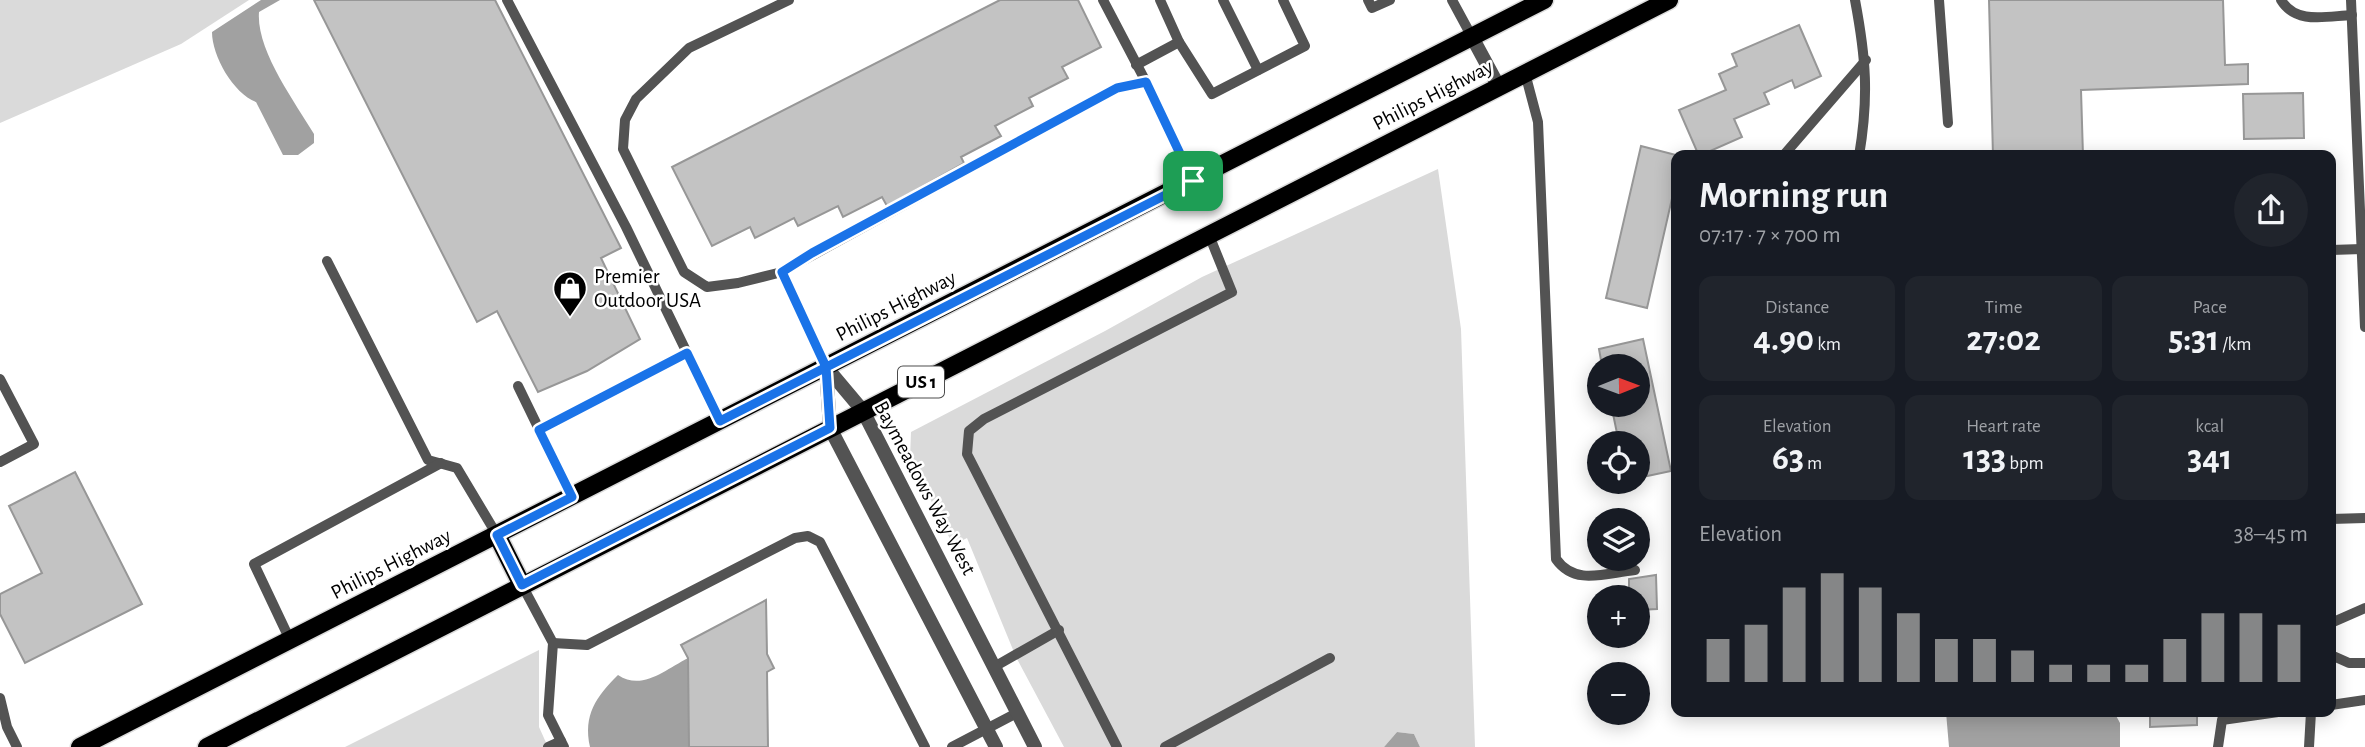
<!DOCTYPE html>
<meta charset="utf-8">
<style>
:root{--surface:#171b24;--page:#20242c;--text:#f1f3f6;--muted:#9ea1a6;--accent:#858687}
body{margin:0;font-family:"Alegreya Sans",sans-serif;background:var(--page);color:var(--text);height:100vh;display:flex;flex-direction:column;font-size:26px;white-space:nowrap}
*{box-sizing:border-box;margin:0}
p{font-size:23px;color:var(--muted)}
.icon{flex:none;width:38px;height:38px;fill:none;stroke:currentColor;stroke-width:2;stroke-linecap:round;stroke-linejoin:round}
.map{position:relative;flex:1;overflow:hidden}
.details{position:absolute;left:1671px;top:150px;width:665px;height:567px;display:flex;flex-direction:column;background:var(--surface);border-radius:14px;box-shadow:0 4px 18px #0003}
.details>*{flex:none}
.needle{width:46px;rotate:89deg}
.tools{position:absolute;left:1587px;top:354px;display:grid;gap:14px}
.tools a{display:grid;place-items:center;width:63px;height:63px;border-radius:50%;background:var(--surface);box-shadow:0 4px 18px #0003;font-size:35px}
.pin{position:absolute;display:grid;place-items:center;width:60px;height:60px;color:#fff;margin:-30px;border-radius:14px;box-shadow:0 4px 10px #0006}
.round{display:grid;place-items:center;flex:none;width:74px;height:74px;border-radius:37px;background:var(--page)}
.headline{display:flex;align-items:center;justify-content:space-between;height:119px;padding:0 28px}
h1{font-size:38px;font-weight:700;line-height:52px}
.metrics{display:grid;grid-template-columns:repeat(3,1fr);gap:10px;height:119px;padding:7px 28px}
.metrics div{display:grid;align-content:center;border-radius:14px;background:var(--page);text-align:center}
.metrics b{font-size:35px;font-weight:700}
.metrics small{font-size:19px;font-weight:400}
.metrics p{font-size:19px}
.chart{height:196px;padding:14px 28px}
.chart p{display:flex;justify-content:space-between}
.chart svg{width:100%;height:126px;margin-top:7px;stroke:var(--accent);stroke-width:6}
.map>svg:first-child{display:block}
.green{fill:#dadada}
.water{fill:#a1a1a1}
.building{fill:#c3c3c3;stroke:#979797;stroke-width:2}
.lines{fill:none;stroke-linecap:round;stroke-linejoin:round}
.primary-casing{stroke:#dbdbdb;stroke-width:21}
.service{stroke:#535353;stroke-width:10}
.minor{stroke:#535353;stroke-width:14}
.tertiary{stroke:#535353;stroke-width:14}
.primary{stroke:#000;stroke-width:18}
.route-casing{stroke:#fff;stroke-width:14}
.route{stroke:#1a73e8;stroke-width:9}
.labels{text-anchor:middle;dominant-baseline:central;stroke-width:5;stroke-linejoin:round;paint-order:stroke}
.shield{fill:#fff;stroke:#4c4c4c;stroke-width:2}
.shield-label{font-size:19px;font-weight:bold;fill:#000}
.street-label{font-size:21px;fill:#000;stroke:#fff}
.poi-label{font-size:21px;fill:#000;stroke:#fff;text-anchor:start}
</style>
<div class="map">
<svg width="2365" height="747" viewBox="0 0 2365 747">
<rect width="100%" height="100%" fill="#fff"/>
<g class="green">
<polygon points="0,0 249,0 181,44 0,123"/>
<polygon points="1438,169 1461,329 1475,747 1420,747 1414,734 1397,732 1384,747 1064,747 1016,657 967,538 953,545 910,458 911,432 1105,331 1202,277"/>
<polygon points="539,650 539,727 548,747 345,747"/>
</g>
<g class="water">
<path d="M261,0H280L259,12C256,50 295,102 314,134V143L298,155H283L256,102C233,93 212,56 212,32Z"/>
<path d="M688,658L689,747H590C583,715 596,697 618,675C642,691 665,670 688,658Z"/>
<polygon points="1946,712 2114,712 2120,723 2120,747 1949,747"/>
<polygon points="1397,732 1414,734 1420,747 1384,747"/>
</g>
<g class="building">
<polygon points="314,0 495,0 621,248 601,258 640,339 587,371 538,392 497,311 477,322"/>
<polygon points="1000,0 1078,0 1101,47 1062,67 1068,78 1029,98 1033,106 995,126 1001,136 961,157 964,163 887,206 882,197 843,217 838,206 798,226 794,218 755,238 750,227 712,246 672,167"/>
<polygon points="1989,0 2223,0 2225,65 2248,64 2248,84 2081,90 2083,156 1993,156"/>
<polygon points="1799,25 1821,76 1795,88 1792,80 1764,93 1769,104 1734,119 1742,137 1699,156 1679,110 1726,90 1719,74 1737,66 1732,54"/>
<polygon points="2303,93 2304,138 2244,139 2243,94"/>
<polygon points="1641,146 1676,155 1676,181 1647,308 1606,298"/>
<polygon points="1643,339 1671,471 1638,478 1638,443 1619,443 1611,404 1638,404 1638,366 1602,366 1599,349"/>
<polygon points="75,472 142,604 25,663 0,614 0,594 42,573 9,506"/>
<polygon points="1656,575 1657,609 1638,610 1638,597 1629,597 1629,579"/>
<polygon points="766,600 767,654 774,668 767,672 768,747 689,747 688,658 681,645"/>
<polygon points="2150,712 2197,712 2197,725 2150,727"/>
</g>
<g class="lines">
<g class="primary-casing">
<g id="primary">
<polyline points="497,535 522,585"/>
<polyline points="80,747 1544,0"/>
<polyline points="207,747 1669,0"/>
</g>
</g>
<g class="service">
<polyline points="507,0 626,227 720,421"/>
<polyline points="1103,0 1146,82"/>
<polyline points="1160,0 1179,42"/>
<polyline points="1223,0 1258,70"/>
<polyline points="1368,0 1372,8 1390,0"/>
<polyline points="1452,0 1472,37"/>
<path d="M1855,0C1866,58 1869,97 1859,156"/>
<polyline points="1939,0 1948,123"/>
<path d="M2281,0C2296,25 2327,16 2352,15"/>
<polyline points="2351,0 2365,327"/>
<polyline points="1136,65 1179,42 1212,94 1305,46 1283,0"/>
<path d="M1525,73L1538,122L1556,559C1575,586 1605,573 1635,570"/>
<polyline points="1783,156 1866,60"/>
<polyline points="2331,250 2362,249"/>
<polyline points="327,261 428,460 457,468 497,535"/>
<polyline points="782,272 738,283 707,287 684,272 623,149 625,120 636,99 689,48 789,0"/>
<polyline points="826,367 782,272 1117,88 1146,82 1193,181"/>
<polyline points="0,379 34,444 0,462"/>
<polyline points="518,386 572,497"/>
<polyline points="539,430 687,353"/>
<polyline points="2331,519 2365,518"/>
<polyline points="522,585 553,643 548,715 564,747"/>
<polyline points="2331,623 2365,608"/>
<polyline points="290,640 254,564 441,463"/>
<polyline points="553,643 587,645 795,538 808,536 820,542 925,747"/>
<polyline points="2331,655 2349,663 2365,663"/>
<polyline points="994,667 1059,630"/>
<polyline points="0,698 7,727 17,747"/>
<polyline points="2331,705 2365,700"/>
<polyline points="548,747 561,741"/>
<polyline points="952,747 1017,713"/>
<polyline points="1117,747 967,454 969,431 984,419 1232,292 1209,235"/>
<polyline points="1165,747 1330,658"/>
<polyline points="2218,747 2222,720 2278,712"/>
<polyline points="2309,747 2311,712"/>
</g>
<polyline class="minor" points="1472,37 1499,87"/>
<g class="tertiary">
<polyline points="826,367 863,411 1035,747"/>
<polyline points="826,367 830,428 996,747"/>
</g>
<use href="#primary" class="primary"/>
</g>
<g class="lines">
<g class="route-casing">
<path id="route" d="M1193,181C1035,261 877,341 720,421L687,353L539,430L572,497L497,535L522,585L830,428L826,367L782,272L812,253L1117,88L1146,82L1193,181"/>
</g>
<use href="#route" class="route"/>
</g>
<defs>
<g id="shop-pin" transform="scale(1.75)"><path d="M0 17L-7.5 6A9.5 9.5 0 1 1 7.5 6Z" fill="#000" stroke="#fff"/><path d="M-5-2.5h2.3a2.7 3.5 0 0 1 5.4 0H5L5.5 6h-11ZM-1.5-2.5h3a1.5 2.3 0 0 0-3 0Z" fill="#fff"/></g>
</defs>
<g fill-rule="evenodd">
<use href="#shop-pin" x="570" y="288"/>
</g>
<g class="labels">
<rect class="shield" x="898" y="366.5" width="46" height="31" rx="5"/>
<g class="shield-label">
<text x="921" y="382">US 1</text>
</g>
<g class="street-label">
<text transform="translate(1433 95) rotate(-27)">Philips Highway</text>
<text transform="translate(896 306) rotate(-27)">Philips Highway</text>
<text transform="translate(925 488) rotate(62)">Baymeadows Way West</text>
<text transform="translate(391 564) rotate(-27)">Philips Highway</text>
</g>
<g class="poi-label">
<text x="594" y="276">Premier<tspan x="594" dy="24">Outdoor USA</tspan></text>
</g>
</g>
</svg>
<div class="tools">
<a><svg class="needle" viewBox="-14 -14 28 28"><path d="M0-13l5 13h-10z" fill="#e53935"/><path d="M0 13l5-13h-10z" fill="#9ea1a6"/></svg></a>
<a><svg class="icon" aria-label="locate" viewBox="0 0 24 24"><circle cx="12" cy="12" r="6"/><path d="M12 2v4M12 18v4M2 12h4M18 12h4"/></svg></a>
<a><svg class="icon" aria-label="layers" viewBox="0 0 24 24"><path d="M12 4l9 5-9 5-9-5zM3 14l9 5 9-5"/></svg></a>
<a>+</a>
<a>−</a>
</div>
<div class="pin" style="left:1193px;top:181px;background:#1e9e55"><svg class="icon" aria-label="arrive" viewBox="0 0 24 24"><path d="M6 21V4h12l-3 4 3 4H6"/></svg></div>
<section class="details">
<div class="headline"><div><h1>Morning run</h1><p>07:17 · 7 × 700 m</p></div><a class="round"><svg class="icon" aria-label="share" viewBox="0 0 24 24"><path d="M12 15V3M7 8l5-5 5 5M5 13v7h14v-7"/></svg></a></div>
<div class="metrics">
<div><p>Distance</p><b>4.90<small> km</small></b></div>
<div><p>Time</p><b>27:02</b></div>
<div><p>Pace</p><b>5:31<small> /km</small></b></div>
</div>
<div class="metrics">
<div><p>Elevation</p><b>63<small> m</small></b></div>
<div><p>Heart rate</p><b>133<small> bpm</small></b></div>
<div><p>kcal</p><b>341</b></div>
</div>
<div class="chart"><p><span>Elevation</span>38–45 m</p>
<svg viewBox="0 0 160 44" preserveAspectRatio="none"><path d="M5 44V29M15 44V24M25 44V11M35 44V6M45 44V11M55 44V20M65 44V29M75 44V29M85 44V33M95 44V38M105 44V38M115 44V38M125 44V29M135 44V20M145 44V20M155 44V24"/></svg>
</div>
</section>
</div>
